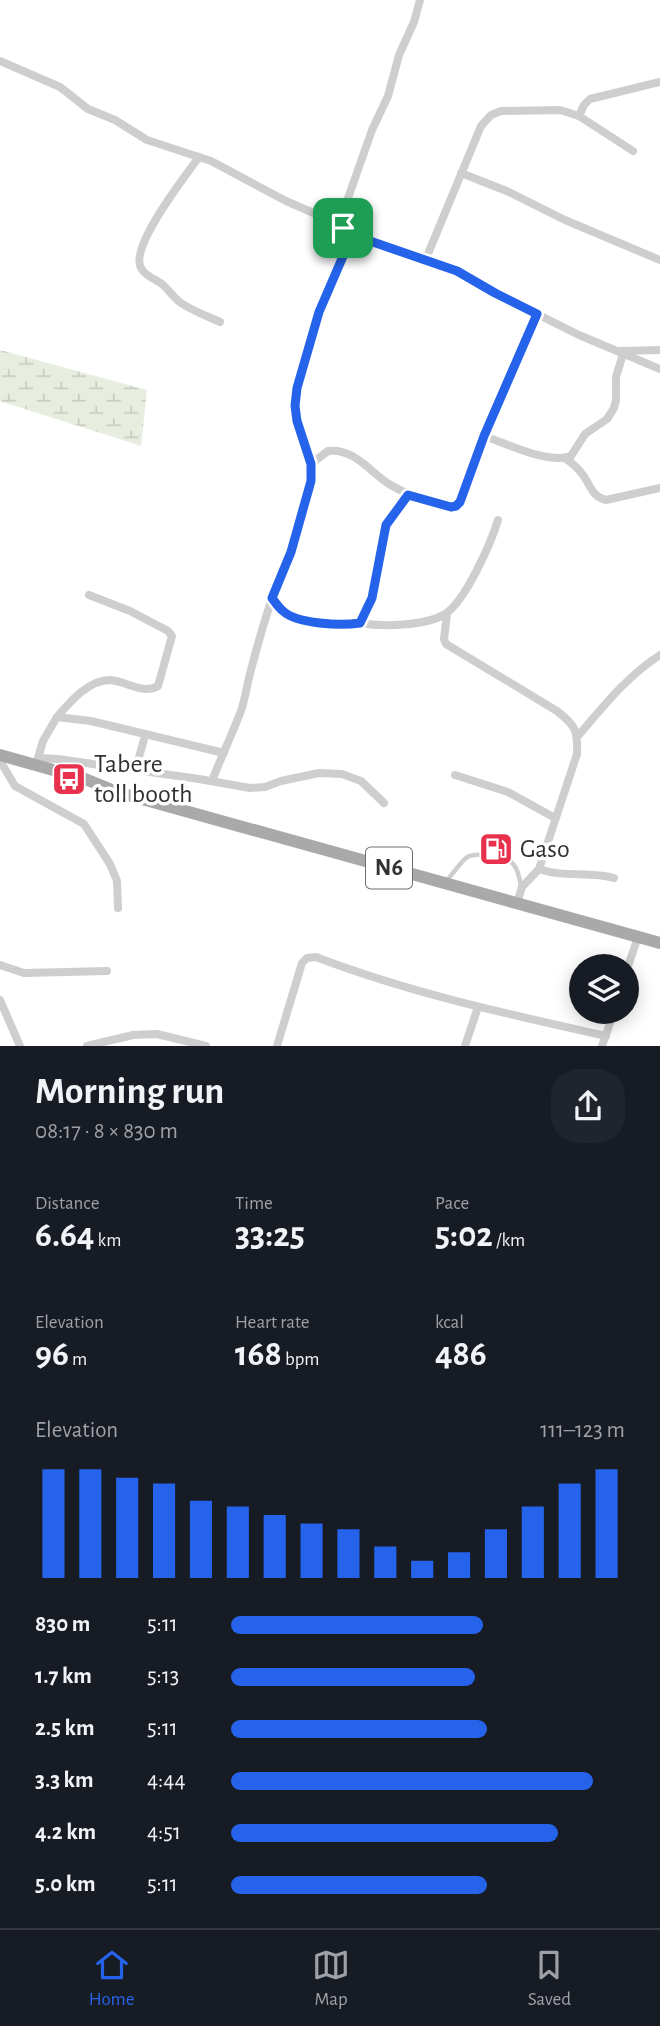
<!DOCTYPE html>
<meta charset="utf-8">
<style>
:root{--surface:#171b24;--page:#20242c;--text:#f1f3f6;--muted:#9ea1a6;--line:#363941;--accent:#2563eb}
body{margin:0;font-family:"Alegreya Sans",sans-serif;background:var(--page);color:var(--text);height:100vh;display:flex;flex-direction:column;font-size:26px;white-space:nowrap}
*{box-sizing:border-box;margin:0}
p{font-size:23px;color:var(--muted)}
.icon{flex:none;width:38px;height:38px;fill:none;stroke:currentColor;stroke-width:2;stroke-linecap:round;stroke-linejoin:round}
.map{position:relative;height:1046px;overflow:hidden}
.drawer{display:flex;flex-direction:column;background:var(--surface);flex:1}
.drawer>*{flex:none}
.buttons{position:absolute;left:569px;top:954px;display:grid;gap:14px}
.buttons a{display:grid;place-items:center;width:70px;height:70px;border-radius:50%;background:var(--surface);box-shadow:0 4px 18px #0003;font-size:35px}
.pin{position:absolute;display:grid;place-items:center;width:60px;height:60px;color:#fff;margin:-30px;border-radius:14px;box-shadow:0 4px 10px #0006}
.round{display:grid;place-items:center;flex:none;width:74px;height:74px;border-radius:28px;background:var(--page)}
.overview{display:flex;align-items:center;justify-content:space-between;height:119px;padding:0 35px}
h1{font-size:38px;font-weight:700;line-height:52px}
.stats{display:grid;grid-template-columns:repeat(3,1fr);gap:10px;height:119px;padding:7px 35px}
.stats div{display:grid;align-content:center}
.stats b{font-size:35px;font-weight:700}
.stats small{font-size:19px;font-weight:400}
.stats p{font-size:19px}
.chart{height:196px;padding:14px 35px}
.chart p{display:flex;justify-content:space-between}
.chart svg{width:100%;height:126px;margin-top:7px;stroke:var(--accent);stroke-width:6}
ul{padding:0 35px;list-style:none;font-size:23px}
li{display:grid;grid-template-columns:112px 84px 1fr;align-items:center;height:52px}
li i{height:18px;border-radius:9px;background:var(--accent)}
.tab-bar{display:flex;justify-content:space-around;align-items:center;height:98px;border-top:2px solid var(--line);background:var(--surface);font-size:19px;color:var(--muted)}
.tab-bar a{display:grid;justify-items:center;gap:4px}
.tab-bar .selected{color:var(--accent)}
.map>svg:first-child{display:block}
.wetland{fill:url(#wetland-marsh)}
.lines{fill:none;stroke-linecap:round;stroke-linejoin:round}
.lane{stroke:#cecece;stroke-width:4.5}
.street{stroke:#cecece;stroke-width:8}
.primary{stroke:#a9a9a9;stroke-width:12}
.route-casing{stroke:#fff;stroke-width:14}
.route{stroke:#2563eb;stroke-width:9}
.labels{text-anchor:middle;dominant-baseline:central;stroke-width:7;stroke-linejoin:round;paint-order:stroke}
.shield{fill:#fff;stroke:#6f6f6f;stroke-width:2}
.shield-label{font-size:24px;font-weight:bold;fill:#313131}
.poi-label{font-size:26px;fill:#313131;stroke:#fff;text-anchor:start}
</style>
<div class="map">
<svg width="660" height="1046" viewBox="0 0 660 1046">
<defs>
<pattern id="wetland-marsh" width="20" height="14" patternUnits="userSpaceOnUse" patternTransform="scale(1.75)"><rect width="20" height="14" fill="#e8eedf"/><path d="M1 5h8M5 5V1M11 12h8M15 12V8" fill="none" stroke="#c7cdc0"/></pattern>
</defs>
<rect width="100%" height="100%" fill="#fff"/>
<polygon class="wetland" points="0,350 147,390 141,446 0,401"/>
<g class="lines">
<path class="lane" d="M447,880C453,874 459,864 466,858C474,851 508,857 514,865C518,870 520,880 521,887"/>
<g class="street">
<polyline points="0,61 60,87 88,109 115,120 147,140 211,161 286,201 325,218 370,241 457,271 495,293 579,335 660,369"/>
<polyline points="579,116 584,105 590,99 660,82"/>
<path d="M199,157C186,175 129,247 141,268C145,276 155,279 162,284C169,290 174,298 181,303C193,311 207,316 220,322"/>
<polyline points="461,173 509,192 565,220 660,260"/>
<polyline points="336,223 347,201 372,130 388,96 399,55 414,22 420,0"/>
<polyline points="343,228 344,254"/>
<polyline points="425,261 481,126 491,115 501,111 560,110 579,116 633,151"/>
<polyline points="621,351 660,350"/>
<path d="M484,436C506,443 549,465 571,456L585,434L607,419L614,408L616,400V377L623,354"/>
<path d="M565,458C572,463 578,468 583,475C591,486 592,497 606,500L660,488"/>
<path d="M311,464L328,451C354,448 369,471 389,484C402,492 415,497 429,502C438,504 447,508 456,506L465,490L477,454L537,314"/>
<path d="M272,598C275,602 279,608 283,612C297,624 341,626 360,623L372,598L386,525L408,495"/>
<path d="M447,614L444,639L446,644L557,711C575,725 578,730 577,754L539,869"/>
<path d="M360,623C382,627 426,626 445,614C465,602 491,543 498,520"/>
<path d="M57,717C70,702 88,680 110,680C126,681 143,695 158,686L172,636L168,631L130,611L89,595"/>
<path d="M577,737C603,707 626,677 660,655"/>
<polyline points="38,758 43,741 57,717 91,721 224,753"/>
<polyline points="2,764 15,786 84,824 110,864 117,881 118,908"/>
<polyline points="35,766 38,758 58,759 199,779 250,788 265,787 281,781 319,773 342,774 361,781 384,803"/>
<polyline points="135,771 145,736"/>
<polyline points="455,775 508,792 555,818"/>
<path d="M212,781C221,757 233,733 242,708C246,694 248,680 252,666C258,643 265,619 273,595C286,557 306,521 311,480C314,455 296,433 295,408C293,369 334,267 357,235"/>
<path d="M517,903L522,887L539,869C564,878 589,871 614,878"/>
<polyline points="0,965 24,973 107,971"/>
<polyline points="626,972 638,937"/>
<polyline points="0,1000 20,1046"/>
<polyline points="87,1046 133,1035 157,1034 206,1046"/>
<path d="M277,1046L302,963L307,958L316,957C410,993 508,1014 606,1036"/>
<polyline points="465,1046 478,1007"/>
<polyline points="602,1046 614,1012"/>
</g>
<polyline class="primary" points="0,755 85,779 117,792 660,943"/>
</g>
<g class="lines">
<g class="route-casing">
<path id="route" d="M343,228L370,241L457,271L495,293L537,314L484,436L460,502L456,506L451,507L408,495L386,525L372,598L360,623C341,626 297,624 283,611C279,608 275,602 272,598L291,552L311,481V464L297,421L295,406L297,388L319,312L344,254Z"/>
</g>
<use href="#route" class="route"/>
</g>
<defs>
<g id="bus-square" transform="scale(1.75)"><rect x="-9" y="-9" width="18" height="18" rx="4" fill="#e9314d" stroke="#fff"/><path d="M-5-6H5V4H4V6H2V4H-2V6H-4V4H-5ZM-3.5-4V0h7V-4ZM-3.5 1.2v1.5H-2V1.2ZM2 1.2v1.5H3.5V1.2Z" fill="#fff"/></g>
<g id="fuel-square" transform="scale(1.75)"><rect x="-9" y="-9" width="18" height="18" rx="4" fill="#e9314d" stroke="#fff"/><path d="M-5.5-6h7V0h2V4h1.3V-2.5L3-4.5l.8-.8L6-3V5H2.5V1h-1V6h-7ZM-4.2-4.7v3.2H.2V-4.7Z" fill="#fff"/></g>
</defs>
<g fill-rule="evenodd">
<use href="#bus-square" x="69" y="779"/>
<use href="#fuel-square" x="496" y="849"/>
</g>
<g class="labels">
<rect class="shield" x="366" y="847.5" width="46" height="41" rx="5"/>
<g class="shield-label">
<text x="389" y="868">N6</text>
</g>
<g class="poi-label">
<text x="94" y="764">Tabere<tspan x="94" dy="30">toll booth</tspan></text>
<text x="520" y="849">Gaso</text>
</g>
</g>
</svg>
<div class="buttons">
<a><svg class="icon" aria-label="layers" viewBox="0 0 24 24"><path d="M12 4l9 5-9 5-9-5zM3 14l9 5 9-5"/></svg></a>
</div>
<div class="pin" style="left:343px;top:228px;background:#1e9e55"><svg class="icon" aria-label="arrive" viewBox="0 0 24 24"><path d="M6 21V4h12l-3 4 3 4H6"/></svg></div>
</div>
<section class="drawer">
<div class="overview"><div><h1>Morning run</h1><p>08:17 · 8 × 830 m</p></div><a class="round"><svg class="icon" aria-label="share" viewBox="0 0 24 24"><path d="M12 15V3M7 8l5-5 5 5M5 13v7h14v-7"/></svg></a></div>
<div class="stats">
<div><p>Distance</p><b>6.64<small> km</small></b></div>
<div><p>Time</p><b>33:25</b></div>
<div><p>Pace</p><b>5:02<small> /km</small></b></div>
</div>
<div class="stats">
<div><p>Elevation</p><b>96<small> m</small></b></div>
<div><p>Heart rate</p><b>168<small> bpm</small></b></div>
<div><p>kcal</p><b>486</b></div>
</div>
<div class="chart"><p><span>Elevation</span>111–123 m</p>
<svg viewBox="0 0 160 44" preserveAspectRatio="none"><path d="M5 44V6M15 44V6M25 44V9M35 44V11M45 44V17M55 44V19M65 44V22M75 44V25M85 44V27M95 44V33M105 44V38M115 44V35M125 44V27M135 44V19M145 44V11M155 44V6"/></svg>
</div>
<ul>
<li><b>830 m</b>5:11<i style="width:64%"></i></li>
<li><b>1.7 km</b>5:13<i style="width:62%"></i></li>
<li><b>2.5 km</b>5:11<i style="width:65%"></i></li>
<li><b>3.3 km</b>4:44<i style="width:92%"></i></li>
<li><b>4.2 km</b>4:51<i style="width:83%"></i></li>
<li><b>5.0 km</b>5:11<i style="width:65%"></i></li>
</ul>
</section>
<nav class="tab-bar">
<a class="selected"><svg class="icon" aria-label="home" viewBox="0 0 24 24"><path d="M3 11l9-7 9 7M6 9v11h12V9"/></svg>Home</a>
<a><svg class="icon" aria-label="map" viewBox="0 0 24 24"><path d="M3 6l6-2 6 2 6-2v14l-6 2-6-2-6 2zM9 4v14M15 6v14"/></svg>Map</a>
<a><svg class="icon" aria-label="saved" viewBox="0 0 24 24"><path d="M7 4h10v16l-5-4-5 4z"/></svg>Saved</a>
</nav>
